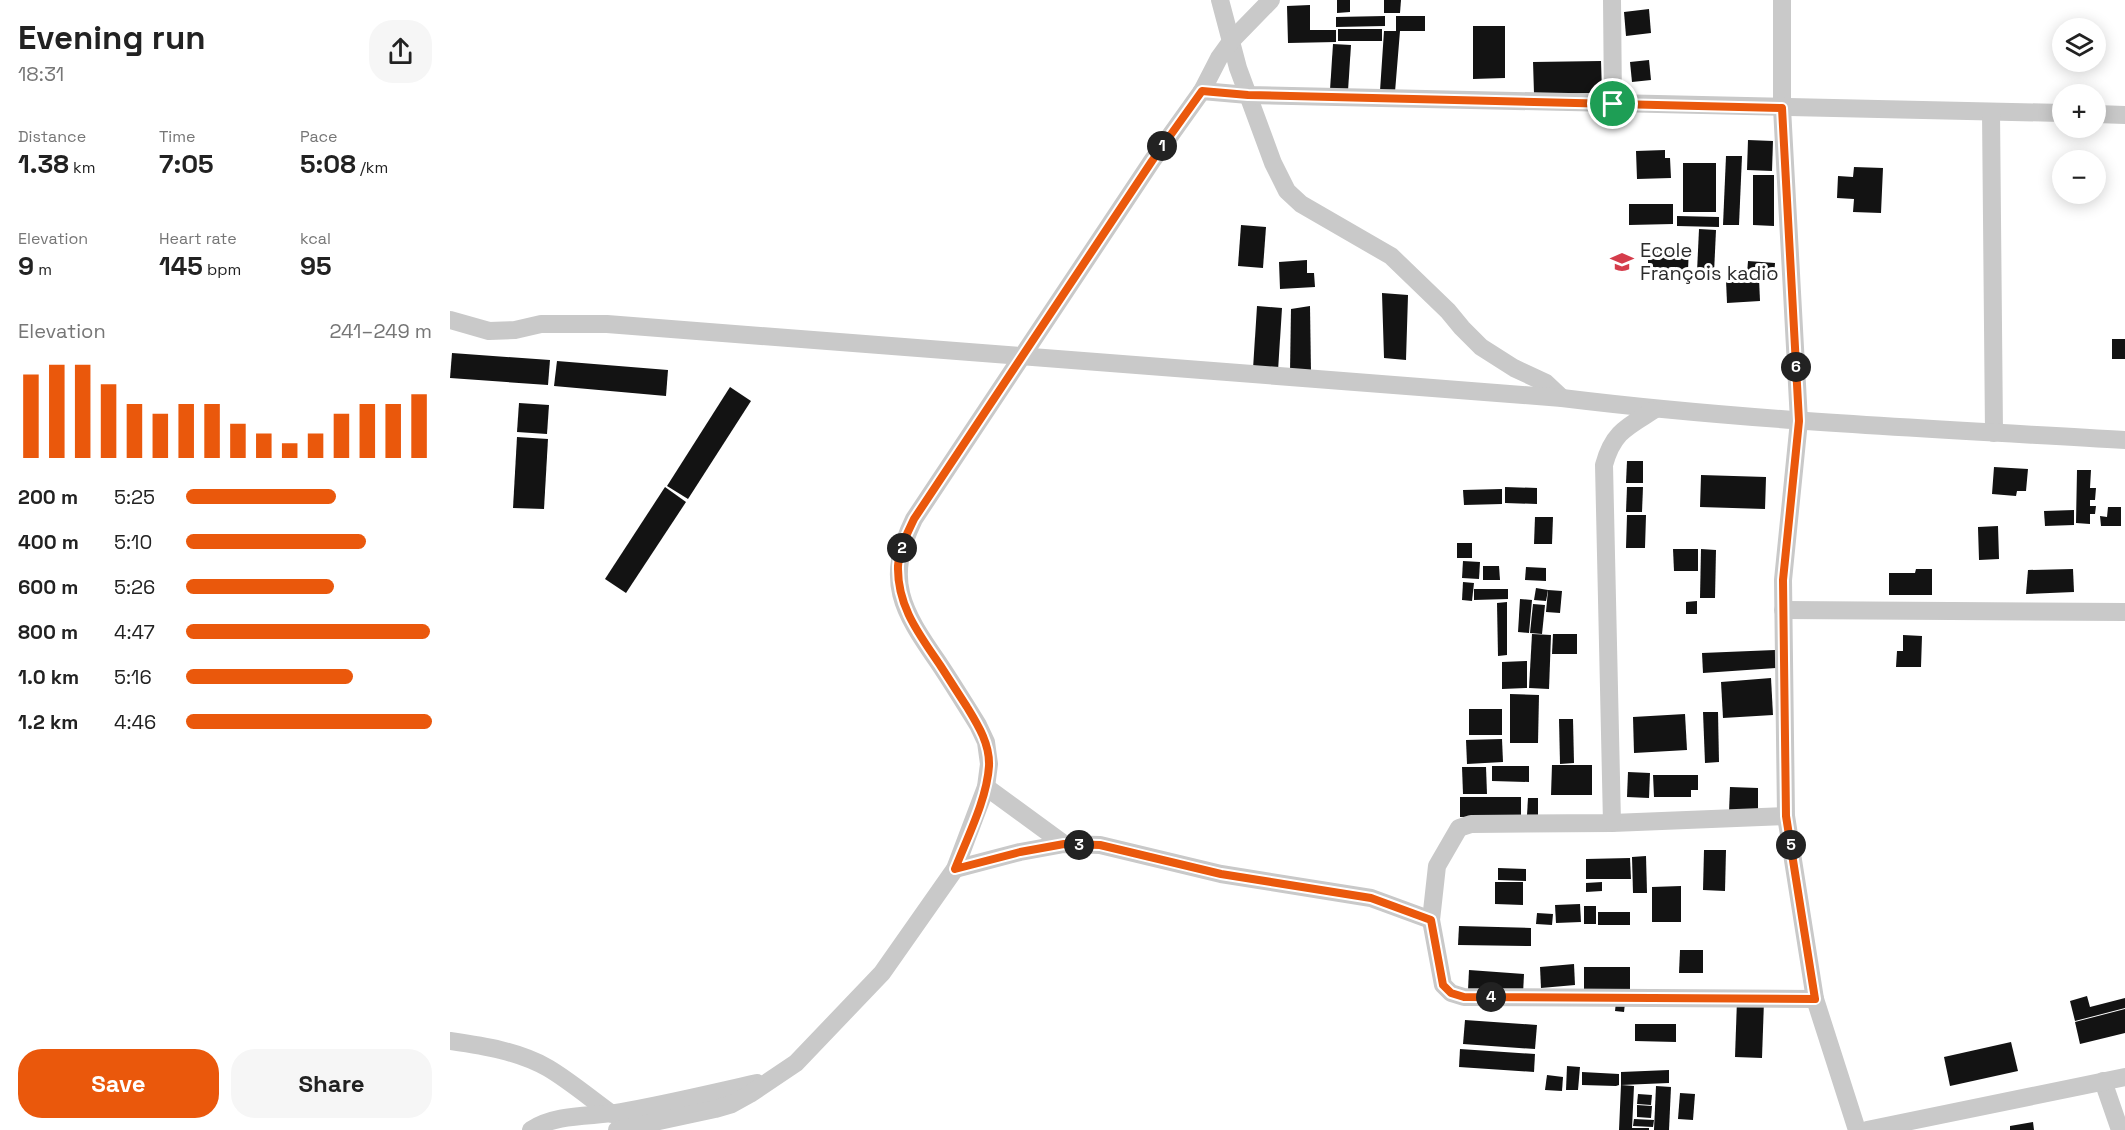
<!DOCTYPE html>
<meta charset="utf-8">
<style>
:root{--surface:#fff;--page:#f6f6f6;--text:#222;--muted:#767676;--accent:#ea580c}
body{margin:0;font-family:"Space Grotesk",sans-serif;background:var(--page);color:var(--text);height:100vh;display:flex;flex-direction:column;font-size:22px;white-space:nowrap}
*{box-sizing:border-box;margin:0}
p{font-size:20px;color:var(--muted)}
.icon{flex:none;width:33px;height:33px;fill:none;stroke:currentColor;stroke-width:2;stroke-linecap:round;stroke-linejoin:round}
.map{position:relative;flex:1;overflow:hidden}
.drawer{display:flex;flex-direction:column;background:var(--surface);width:450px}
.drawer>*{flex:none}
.buttons{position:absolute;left:1602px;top:18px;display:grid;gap:12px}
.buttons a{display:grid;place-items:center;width:54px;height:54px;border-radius:50%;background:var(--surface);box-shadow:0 3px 15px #0003;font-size:30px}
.pin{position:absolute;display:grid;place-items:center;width:51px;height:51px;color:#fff;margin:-26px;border:3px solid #fff;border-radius:50%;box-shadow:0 2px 6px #0007}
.km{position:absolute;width:30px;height:30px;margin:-15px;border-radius:50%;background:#222;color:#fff;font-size:16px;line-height:30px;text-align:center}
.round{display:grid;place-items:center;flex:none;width:63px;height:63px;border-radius:24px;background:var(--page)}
.head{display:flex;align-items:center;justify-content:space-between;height:102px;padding:0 18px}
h1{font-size:33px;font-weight:800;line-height:45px}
.stats{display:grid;grid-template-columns:repeat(3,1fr);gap:9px;height:102px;padding:6px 18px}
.stats div{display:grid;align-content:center}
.stats b{font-size:26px;font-weight:800}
.stats small{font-size:16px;font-weight:400}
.stats p{font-size:16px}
.chart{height:168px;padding:12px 18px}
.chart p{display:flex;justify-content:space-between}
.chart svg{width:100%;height:108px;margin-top:6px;stroke:var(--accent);stroke-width:6}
.primary-button{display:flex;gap:12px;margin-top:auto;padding:12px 18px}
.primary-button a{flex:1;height:69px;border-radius:24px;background:var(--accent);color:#fff;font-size:24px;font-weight:800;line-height:69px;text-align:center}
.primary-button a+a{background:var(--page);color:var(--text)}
ul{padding:0 18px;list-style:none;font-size:20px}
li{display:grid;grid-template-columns:96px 72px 1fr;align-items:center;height:45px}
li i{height:15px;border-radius:8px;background:var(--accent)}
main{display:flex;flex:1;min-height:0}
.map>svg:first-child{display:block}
.building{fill:#131313}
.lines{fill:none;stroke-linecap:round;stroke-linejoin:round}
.minor{stroke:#c9c9c9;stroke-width:18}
.route-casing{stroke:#fff;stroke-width:12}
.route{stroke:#ea580c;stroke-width:8}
.labels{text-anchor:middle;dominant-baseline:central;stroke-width:6;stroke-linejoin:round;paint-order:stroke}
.poi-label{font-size:20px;fill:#2c2c2c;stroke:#fff;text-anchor:start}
</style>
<main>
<section class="drawer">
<div class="head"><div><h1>Evening run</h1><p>18:31</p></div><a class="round"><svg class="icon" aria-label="share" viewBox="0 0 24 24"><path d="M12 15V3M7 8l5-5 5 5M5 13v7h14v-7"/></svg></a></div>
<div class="stats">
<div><p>Distance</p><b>1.38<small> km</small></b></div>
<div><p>Time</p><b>7:05</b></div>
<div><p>Pace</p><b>5:08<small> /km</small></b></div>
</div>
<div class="stats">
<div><p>Elevation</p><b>9<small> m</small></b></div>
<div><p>Heart rate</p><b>145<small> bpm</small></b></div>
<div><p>kcal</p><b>95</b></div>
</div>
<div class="chart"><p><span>Elevation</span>241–249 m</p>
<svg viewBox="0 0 160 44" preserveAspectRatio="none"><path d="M5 44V10M15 44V6M25 44V6M35 44V14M45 44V22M55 44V26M65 44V22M75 44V22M85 44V30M95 44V34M105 44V38M115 44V34M125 44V26M135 44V22M145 44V22M155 44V18"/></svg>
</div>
<ul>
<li><b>200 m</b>5:25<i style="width:61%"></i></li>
<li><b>400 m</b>5:10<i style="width:73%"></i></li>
<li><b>600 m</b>5:26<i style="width:60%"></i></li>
<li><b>800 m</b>4:47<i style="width:99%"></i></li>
<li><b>1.0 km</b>5:16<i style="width:68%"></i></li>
<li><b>1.2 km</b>4:46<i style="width:100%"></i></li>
</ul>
<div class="primary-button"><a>Save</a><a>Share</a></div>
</section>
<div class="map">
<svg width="1675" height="1130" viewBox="0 0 1675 1130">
<rect width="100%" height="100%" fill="#fff"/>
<g class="building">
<polygon points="887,0 900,0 900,12 887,13"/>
<polygon points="934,0 951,0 950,13 934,13"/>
<polygon points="860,5 860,30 886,30 886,42 838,43 837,6"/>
<polygon points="1199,9 1201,33 1176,36 1174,12"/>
<polygon points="935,16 935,26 886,27 886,17"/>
<polygon points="946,16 975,16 975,31 950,31 945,92 930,91 934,31 946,31"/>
<polygon points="1023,26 1055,26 1055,78 1023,79"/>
<rect x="888" y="29" width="44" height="12"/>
<polygon points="883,44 901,45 898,91 880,90"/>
<polygon points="1199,60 1201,80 1182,82 1180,62"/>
<polygon points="1151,61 1152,93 1084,94 1083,62"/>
<polygon points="1298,140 1323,141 1322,171 1297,170"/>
<polygon points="1215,150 1215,158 1220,158 1221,178 1187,179 1186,151"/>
<polygon points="1276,156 1292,156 1289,225 1273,225"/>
<rect x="1233" y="163" width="33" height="49"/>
<polygon points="1404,167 1433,168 1431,213 1403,212 1404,199 1387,198 1388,176 1403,177"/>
<polygon points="1303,175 1324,175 1324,226 1303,225"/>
<polygon points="1179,204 1223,204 1223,224 1179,225"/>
<polygon points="1227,216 1269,217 1269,227 1227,226"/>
<polygon points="791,225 816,227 813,268 788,266"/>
<polygon points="1249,229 1266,230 1264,273 1247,272"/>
<polygon points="1198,247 1239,248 1238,270 1198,269"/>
<polygon points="857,260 857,273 864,273 865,287 830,289 829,262"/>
<polygon points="1298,261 1325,263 1324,277 1297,274"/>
<polygon points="1309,278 1310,301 1277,303 1276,280"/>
<polygon points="932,293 958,295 956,360 934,358"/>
<polygon points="807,306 832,308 828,371 803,369"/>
<polygon points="860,306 861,373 840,372 841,309"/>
<rect x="1662" y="339" width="13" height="20"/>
<polygon points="2,353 100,360 98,385 0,378"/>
<polygon points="107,361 218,370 216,396 104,386"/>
<polygon points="280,387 301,401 238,499 217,486"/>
<polygon points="69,403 99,405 97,434 67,432"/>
<polygon points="67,437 98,439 94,509 63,508"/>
<polygon points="1177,461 1193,461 1193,483 1176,483"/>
<polygon points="1544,467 1578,469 1576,491 1567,491 1566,496 1542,494"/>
<polygon points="1627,470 1641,470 1640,488 1646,488 1645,500 1640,500 1640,506 1646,506 1645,514 1640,514 1640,524 1626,523"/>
<polygon points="1251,475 1316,477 1315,509 1250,507"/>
<polygon points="215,487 236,502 176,593 155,579"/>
<polygon points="1055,487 1087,488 1087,504 1055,503"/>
<polygon points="1177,487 1193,487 1192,512 1176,512"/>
<polygon points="1052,489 1052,504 1014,505 1013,490"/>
<polygon points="1658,507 1671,507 1671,526 1651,526 1650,516 1657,517"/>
<polygon points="1624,510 1624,525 1595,526 1594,511"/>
<polygon points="1177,515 1196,515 1195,548 1176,548"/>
<polygon points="1085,517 1103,517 1102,544 1084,544"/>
<polygon points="1548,526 1549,559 1529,560 1528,527"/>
<rect x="1007" y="543" width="15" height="15"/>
<polygon points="1223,549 1248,549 1248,571 1224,571"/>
<polygon points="1251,549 1266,550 1265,598 1250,598"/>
<polygon points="1013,561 1030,562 1029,579 1012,578"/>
<polygon points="1033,566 1049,566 1050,580 1033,580"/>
<polygon points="1076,567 1096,568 1096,581 1075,580"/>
<polygon points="1466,569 1482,569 1482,595 1439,595 1439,573 1465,573"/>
<polygon points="1623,569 1624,592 1576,594 1578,570"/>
<polygon points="1013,582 1024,583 1022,601 1012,600"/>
<polygon points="1086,588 1098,590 1096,601 1084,600"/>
<polygon points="1024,589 1058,589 1058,599 1024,600"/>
<polygon points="1098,590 1112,591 1110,613 1096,612"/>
<polygon points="1070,599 1082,600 1079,633 1068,632"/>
<polygon points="1247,601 1247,614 1236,614 1236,602"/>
<polygon points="1057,602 1057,655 1048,656 1047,603"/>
<polygon points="1083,604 1095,605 1092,634 1080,633"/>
<polygon points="1082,634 1101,635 1099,689 1079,688"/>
<polygon points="1103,634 1127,634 1127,654 1102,654"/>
<polygon points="1453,635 1472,636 1471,667 1446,667 1447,651 1453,651"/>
<polygon points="1325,650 1326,668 1253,673 1252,653"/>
<polygon points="1077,661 1077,688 1052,689 1052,662"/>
<polygon points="1321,678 1323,715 1273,718 1271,682"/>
<polygon points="1060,694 1089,695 1088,743 1060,743"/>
<rect x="1019" y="709" width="33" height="26"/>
<polygon points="1253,712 1268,712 1269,762 1255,763"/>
<polygon points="1235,714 1237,750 1184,753 1183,717"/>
<polygon points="1109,719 1123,719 1124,763 1110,764"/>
<polygon points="1052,739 1053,762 1017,764 1016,740"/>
<polygon points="1102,765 1142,765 1142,795 1101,795"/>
<polygon points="1042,766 1079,766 1079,782 1042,781"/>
<polygon points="1012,767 1036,767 1037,794 1013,794"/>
<polygon points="1178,772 1200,773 1199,798 1177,797"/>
<polygon points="1203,775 1248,775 1248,790 1241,790 1241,797 1204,797"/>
<polygon points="1280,787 1308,788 1308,812 1279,812"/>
<polygon points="1010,797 1071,797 1071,816 1010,817"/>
<polygon points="1078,798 1088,798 1088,815 1077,815"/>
<polygon points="1254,850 1276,850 1275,891 1253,890"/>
<polygon points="1196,856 1197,893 1183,893 1182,857"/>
<polygon points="1180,858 1181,879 1136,879 1136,859"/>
<polygon points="1048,868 1076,869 1076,881 1048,880"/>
<polygon points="1045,882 1073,882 1073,905 1045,904"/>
<polygon points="1152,882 1152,891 1136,892 1136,883"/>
<polygon points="1231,886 1231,922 1202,922 1202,887"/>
<polygon points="1130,904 1131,922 1106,923 1105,905"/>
<rect x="1134" y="906" width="12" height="18"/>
<rect x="1148" y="912" width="32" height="13"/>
<polygon points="1087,913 1103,914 1102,925 1086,924"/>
<polygon points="1009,926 1081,928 1081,946 1008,945"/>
<polygon points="1230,950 1253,950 1253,973 1229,973"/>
<polygon points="1124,964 1125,985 1091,988 1090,967"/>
<rect x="1134" y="967" width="46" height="24"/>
<polygon points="1019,970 1074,974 1073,994 1018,990"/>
<polygon points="1637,996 1640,1007 1675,998 1675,1008 1625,1021 1620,1001"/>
<polygon points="1287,1000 1314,1001 1312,1058 1285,1057"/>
<polygon points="1166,1002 1175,1003 1174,1012 1165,1011"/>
<polygon points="1675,1009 1675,1033 1630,1044 1625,1022"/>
<polygon points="1015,1020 1087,1025 1085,1049 1013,1044"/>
<polygon points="1185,1024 1226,1024 1226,1042 1185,1041"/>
<polygon points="1561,1042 1568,1071 1500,1086 1494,1057"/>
<polygon points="1010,1049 1085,1054 1084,1072 1009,1067"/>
<polygon points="1117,1066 1130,1067 1128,1090 1116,1090"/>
<polygon points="1219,1070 1219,1083 1171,1085 1171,1072"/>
<polygon points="1132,1072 1169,1074 1169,1085 1166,1086 1132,1085"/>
<polygon points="1097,1075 1113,1077 1112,1091 1095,1090"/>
<polygon points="1171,1085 1184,1086 1182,1128 1199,1128 1199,1130 1169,1130"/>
<polygon points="1206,1086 1221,1087 1219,1130 1204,1130"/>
<polygon points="1230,1093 1245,1094 1243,1120 1228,1119"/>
<polygon points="1188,1094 1202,1095 1201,1105 1187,1104"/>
<polygon points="1187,1105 1202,1106 1201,1118 1187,1117"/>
<polygon points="1184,1119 1204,1120 1203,1127 1183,1126"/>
<polygon points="1583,1122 1584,1130 1560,1130 1560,1126"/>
</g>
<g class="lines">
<g class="minor">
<polyline points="770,0 788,68 823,163 837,191 851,204 941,256 998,311 1012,328 1031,347 1064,368 1096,383 1112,398"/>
<polyline points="1162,0 1163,104"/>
<polyline points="1332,0 1332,108 1349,421 1333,580 1336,816 1365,999 1407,1130"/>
<polyline points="752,91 798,95 1612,113"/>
<polyline points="1541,112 1544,433"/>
<polyline points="1646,114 1675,115"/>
<path d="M0,320L39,331L65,330L91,324H157L1112,398C1299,421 1487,429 1675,440"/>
<polyline points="1333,610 1675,612"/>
<polyline points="536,787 614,844"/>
<polyline points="1336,816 1162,823 1021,824 1009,828 987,866 981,920 993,985 1001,993 1014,997 1365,999"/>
<path d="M1162,823L1154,465C1163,432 1177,427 1204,410"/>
<polyline points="505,869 570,852 614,844 650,845 771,874 921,898 981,920"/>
<path d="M0,1041C34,1046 68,1051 98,1068C120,1081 141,1099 162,1114"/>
<polyline points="1653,1081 1670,1130"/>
<path d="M81,1130C107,1113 142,1117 171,1112C217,1104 262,1093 307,1083"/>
<path d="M167,1130L265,1109L282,1104L300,1094L346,1063L432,973L505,869L536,787L539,764L536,742L528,725C515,704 502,683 488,662C452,610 434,581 464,519L702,161L752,91L769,58L782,40L821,0"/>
<polyline points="1417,1130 1675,1077"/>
</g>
</g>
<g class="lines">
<g class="route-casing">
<path id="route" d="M752,91L798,95L1332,108L1349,421L1333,580L1336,816L1365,999L1014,997L1001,993L993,985L981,920L921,898L771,874L650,845L614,844L570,852L505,869C517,838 537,799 539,766C540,744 528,725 517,707C508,693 499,679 490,665C469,634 447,606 448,566C449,549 457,534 464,519L702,161Z"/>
</g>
<use href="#route" class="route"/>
</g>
<defs>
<g id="school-bare" transform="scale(1.8)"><path d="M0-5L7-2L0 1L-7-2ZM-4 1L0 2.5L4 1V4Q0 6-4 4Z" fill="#d53c4b" stroke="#fff" stroke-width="2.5" paint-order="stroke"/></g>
</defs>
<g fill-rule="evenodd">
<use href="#school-bare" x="1172" y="262"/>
</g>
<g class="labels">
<g class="poi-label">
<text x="1190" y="250">Ecole<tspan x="1190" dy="23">François kadio</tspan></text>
</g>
</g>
</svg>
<div class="buttons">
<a><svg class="icon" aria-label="layers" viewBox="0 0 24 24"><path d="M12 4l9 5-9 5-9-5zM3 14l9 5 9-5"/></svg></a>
<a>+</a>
<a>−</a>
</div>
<div class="pin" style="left:1163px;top:104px;background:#1e9e55"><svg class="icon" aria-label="arrive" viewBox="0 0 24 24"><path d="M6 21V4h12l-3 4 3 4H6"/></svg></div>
<b class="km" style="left:712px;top:146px">1</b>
<b class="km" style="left:452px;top:548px">2</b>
<b class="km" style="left:629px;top:845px">3</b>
<b class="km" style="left:1041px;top:997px">4</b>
<b class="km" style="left:1341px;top:845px">5</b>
<b class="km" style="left:1346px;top:367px">6</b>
</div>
</main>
